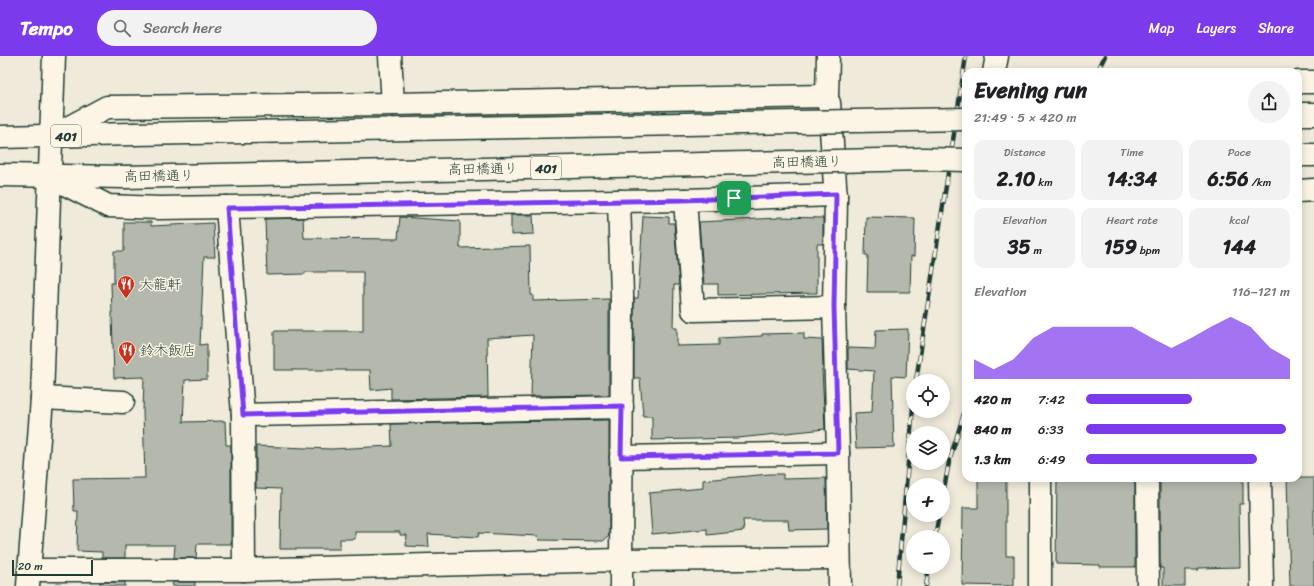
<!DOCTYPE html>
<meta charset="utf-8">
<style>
:root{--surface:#fff;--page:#f2f2f2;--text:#202124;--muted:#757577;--accent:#7c3aed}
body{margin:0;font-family:Sriracha,"Klee One",sans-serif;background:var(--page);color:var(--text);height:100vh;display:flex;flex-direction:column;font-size:15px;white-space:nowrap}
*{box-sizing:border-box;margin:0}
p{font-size:13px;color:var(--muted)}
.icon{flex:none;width:22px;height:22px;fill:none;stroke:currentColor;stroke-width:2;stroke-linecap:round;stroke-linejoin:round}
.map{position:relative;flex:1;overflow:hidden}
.drawer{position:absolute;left:962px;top:12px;width:340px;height:414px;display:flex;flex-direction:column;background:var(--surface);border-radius:12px;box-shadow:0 2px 10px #0003}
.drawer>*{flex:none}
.buttons{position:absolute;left:906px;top:318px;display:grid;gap:8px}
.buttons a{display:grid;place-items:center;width:44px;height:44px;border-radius:50%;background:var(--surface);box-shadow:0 2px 10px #0003;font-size:20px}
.scale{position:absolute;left:12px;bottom:10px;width:81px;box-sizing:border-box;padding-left:4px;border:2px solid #1f3d34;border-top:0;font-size:11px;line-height:14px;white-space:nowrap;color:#1f3d34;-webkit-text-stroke:3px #fcf5e5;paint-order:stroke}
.pin{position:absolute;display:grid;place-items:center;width:34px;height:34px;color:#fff;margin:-17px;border-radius:8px;box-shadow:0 2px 6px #0006}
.round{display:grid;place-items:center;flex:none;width:42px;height:42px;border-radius:21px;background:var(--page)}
.head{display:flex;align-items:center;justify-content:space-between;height:68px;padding:0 12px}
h1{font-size:22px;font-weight:800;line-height:30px}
.metrics{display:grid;grid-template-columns:repeat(3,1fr);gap:6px;height:68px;padding:4px 12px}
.metrics div{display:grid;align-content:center;border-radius:10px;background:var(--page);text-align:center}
.metrics b{font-size:20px;font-weight:800}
.metrics small{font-size:11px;font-weight:400}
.metrics p{font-size:11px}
.chart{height:112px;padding:8px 12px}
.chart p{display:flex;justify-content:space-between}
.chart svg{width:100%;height:72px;margin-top:4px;fill:var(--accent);opacity:.7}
ul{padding:0 12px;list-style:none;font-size:13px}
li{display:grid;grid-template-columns:64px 48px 1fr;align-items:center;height:30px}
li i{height:10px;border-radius:5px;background:var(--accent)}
header{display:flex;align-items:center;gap:24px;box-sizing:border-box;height:56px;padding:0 20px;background:var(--accent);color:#fff}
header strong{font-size:19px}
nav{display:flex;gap:22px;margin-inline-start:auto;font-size:14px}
.search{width:280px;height:36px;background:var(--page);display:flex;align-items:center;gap:10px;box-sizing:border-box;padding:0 14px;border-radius:22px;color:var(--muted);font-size:15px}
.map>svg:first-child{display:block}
.building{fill:#b5b9ad;stroke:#1f3d34}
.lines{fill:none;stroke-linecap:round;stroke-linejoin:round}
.street-casing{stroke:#1f3d34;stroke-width:25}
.secondary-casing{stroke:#1f3d34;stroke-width:25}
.highway-casing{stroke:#1f3d34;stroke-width:25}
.street{stroke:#fcf5e5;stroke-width:22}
.secondary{stroke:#fcf5e5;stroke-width:22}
.highway{stroke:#fcf5e5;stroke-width:22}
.rail-casing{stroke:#1f3d34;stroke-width:4.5}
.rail{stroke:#fcf5e5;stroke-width:3;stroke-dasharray:9;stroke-linecap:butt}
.highway-bridge-casing{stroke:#1f3d34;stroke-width:25;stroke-linecap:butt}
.highway-bridge{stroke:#fcf5e5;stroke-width:22}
.route-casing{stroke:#fff;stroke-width:8}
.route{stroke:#7c3aed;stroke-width:5}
.labels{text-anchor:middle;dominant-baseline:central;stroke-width:3;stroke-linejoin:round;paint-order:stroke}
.shield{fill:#fcf5e5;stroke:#617469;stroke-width:1}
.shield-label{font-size:13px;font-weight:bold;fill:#1f3d34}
.street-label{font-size:14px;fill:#1f3d34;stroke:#fcf5e5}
.poi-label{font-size:14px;fill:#1f3d34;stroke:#fcf5e5;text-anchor:start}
</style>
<header>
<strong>Tempo</strong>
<div class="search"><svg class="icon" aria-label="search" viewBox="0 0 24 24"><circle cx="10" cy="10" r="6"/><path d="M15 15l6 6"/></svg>Search here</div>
<nav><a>Map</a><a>Layers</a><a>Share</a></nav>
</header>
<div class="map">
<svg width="1314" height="530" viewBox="0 0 1314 530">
<rect width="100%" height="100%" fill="#efeada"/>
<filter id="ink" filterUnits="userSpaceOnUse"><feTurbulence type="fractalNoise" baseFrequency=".025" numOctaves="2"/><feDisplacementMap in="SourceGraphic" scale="8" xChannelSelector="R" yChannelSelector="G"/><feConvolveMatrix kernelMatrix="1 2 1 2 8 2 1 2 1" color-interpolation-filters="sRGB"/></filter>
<g filter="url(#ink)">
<g class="building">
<polygon points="511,159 533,159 534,178 511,179"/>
<polygon points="643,160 669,161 669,167 674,167 679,229 674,229 673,272 677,272 677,290 719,289 719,282 762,280 762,278 804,277 804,283 822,284 823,314 822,314 825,373 738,382 652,384 652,360 643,360 640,322 634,322 634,242 638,242"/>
<polygon points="400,161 460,165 460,192 530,190 531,239 533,239 533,245 609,243 609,339 531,340 533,279 487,282 488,341 391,343 391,332 371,334 370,314 274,314 274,275 363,275 363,216 305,216 305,218 267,219 265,163 303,162 304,182 398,183"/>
<polygon points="778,161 823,162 823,188 817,188 817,237 718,239 718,228 704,228 699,166 778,162"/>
<polygon points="866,161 915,162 914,201 911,200 910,236 867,236 868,199 865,199"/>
<polygon points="124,166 151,166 151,170 213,167 215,201 204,201 200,289 207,288 207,323 185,324 183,366 225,365 226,389 231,389 231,488 197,488 196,502 174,502 175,489 125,489 125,502 102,502 102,496 77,495 78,455 74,455 73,423 145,422 143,356 144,321 114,322 111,227 114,227 114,195 124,195"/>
<polygon points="908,273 906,321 892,320 894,391 856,392 854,357 872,356 874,315 848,313 848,292 875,293 876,274"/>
<polygon points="609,364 609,480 603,485 539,484 538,480 479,477 478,481 428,478 429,491 406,490 407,479 400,479 400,476 355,476 355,483 340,483 340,493 280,493 281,433 256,432 256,390 331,393 392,390 391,368"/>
<polygon points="770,418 783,418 783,423 826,422 827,473 789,474 788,464 743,464 744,475 707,479 707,473 652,478 649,437 703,432 703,424"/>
<polygon points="978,422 1006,422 1006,500 1014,500 1014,530 962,529 963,452 978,452"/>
<polygon points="1057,422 1135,422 1135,511 1100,511 1100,509 1056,508"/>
<polygon points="1160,422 1243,422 1243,448 1239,448 1240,511 1198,512 1198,514 1185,514 1185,530 1163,530 1163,512 1160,512"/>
<polygon points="1287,422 1314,422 1314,530 1290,530"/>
<rect x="100" y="526" width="25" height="4"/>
<polygon points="173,526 195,526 195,530 172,530"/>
</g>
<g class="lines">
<g class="street-casing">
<g id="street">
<polyline points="390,0 393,48"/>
<polyline points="994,16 997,0"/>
<polyline points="1298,26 1314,26"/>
<polyline points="829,47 836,142 834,251 838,397 840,530"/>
<polyline points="51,81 107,51 393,48 827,40 828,0"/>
<polyline points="49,120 108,150 159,152 685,144 836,139"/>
<polyline points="1298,135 1314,134"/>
<polyline points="685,144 693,254 834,251"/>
<polyline points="619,145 622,239 621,530"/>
<polyline points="227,151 243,359 244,514"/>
<polyline points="42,342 123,346"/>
<polyline points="243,359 622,351"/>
<polyline points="621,401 838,397"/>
<polyline points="1147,422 1148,530"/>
<polyline points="1260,422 1262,530"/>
<polyline points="29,514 244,514 620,504 839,502"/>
<polyline points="1040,530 1040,422"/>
</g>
</g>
<g class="secondary-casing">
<polyline id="secondary" points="28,530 42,342 54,0"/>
</g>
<g class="highway-casing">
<g id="highway">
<polyline points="1298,58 1314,58"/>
<polyline points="0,81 133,78"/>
<polyline points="1298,99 1314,99"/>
<polyline points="0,119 125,121"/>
</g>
</g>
<use href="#street" class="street"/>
<use href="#secondary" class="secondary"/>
<use href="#highway" class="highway"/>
<g class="rail-casing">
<g id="rail">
<polyline points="1097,16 1105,0"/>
<polyline points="916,325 966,0"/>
<polyline points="943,438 949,406 966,351"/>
<polyline points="935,481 939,459"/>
<polyline points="897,530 913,351"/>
<polyline points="926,530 929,511"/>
</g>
</g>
<use href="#rail" class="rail"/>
<g class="highway-bridge-casing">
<g id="highway-bridge">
<polyline points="133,78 966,63"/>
<polyline points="125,121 924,103 966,104"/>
</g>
</g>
<use href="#highway-bridge" class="highway-bridge"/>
</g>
</g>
<g class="lines" filter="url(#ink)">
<g class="route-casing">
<polygon id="route" points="836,138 834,251 838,397 621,401 622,350 243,359 227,152 685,144"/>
</g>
<use href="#route" class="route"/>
</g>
<defs>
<g id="restaurant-pin" transform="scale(0.9)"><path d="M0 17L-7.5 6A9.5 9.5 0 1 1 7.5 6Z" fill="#c8321e" stroke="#fcf5e5"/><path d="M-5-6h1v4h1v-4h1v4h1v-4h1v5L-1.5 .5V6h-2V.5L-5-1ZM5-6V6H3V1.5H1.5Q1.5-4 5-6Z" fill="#fff"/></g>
</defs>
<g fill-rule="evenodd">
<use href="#restaurant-pin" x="126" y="228"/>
<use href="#restaurant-pin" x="127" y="294"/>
</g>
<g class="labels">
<g class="shield">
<rect x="51" y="69" width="30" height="22" rx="3"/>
<rect x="531" y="101" width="30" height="22" rx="3"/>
</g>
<g class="shield-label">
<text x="66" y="80">401</text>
<text x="546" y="112">401</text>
</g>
<g class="street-label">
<text transform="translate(807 106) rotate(-1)">高田橋通り</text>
<text transform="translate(483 113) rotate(-1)">高田橋通り</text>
<text transform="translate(159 120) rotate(-1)">高田橋通り</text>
</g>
<g class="poi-label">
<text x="139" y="228">大龍軒</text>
<text x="140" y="294">鈴木飯店</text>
</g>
</g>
</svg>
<div class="buttons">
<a><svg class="icon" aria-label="locate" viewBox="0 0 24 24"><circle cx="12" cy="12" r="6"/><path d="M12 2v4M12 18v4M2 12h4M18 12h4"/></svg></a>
<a><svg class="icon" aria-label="layers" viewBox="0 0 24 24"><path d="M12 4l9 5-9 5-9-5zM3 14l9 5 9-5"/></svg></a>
<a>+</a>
<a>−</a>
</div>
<div class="scale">20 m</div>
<div class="pin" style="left:734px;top:142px;background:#1e9e55"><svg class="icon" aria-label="arrive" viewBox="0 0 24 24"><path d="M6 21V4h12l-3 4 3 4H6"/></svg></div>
<section class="drawer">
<div class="head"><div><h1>Evening run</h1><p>21:49 · 5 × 420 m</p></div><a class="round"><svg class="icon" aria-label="share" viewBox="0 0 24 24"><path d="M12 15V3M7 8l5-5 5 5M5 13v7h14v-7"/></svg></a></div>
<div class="metrics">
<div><p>Distance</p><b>2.10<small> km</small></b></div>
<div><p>Time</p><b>14:34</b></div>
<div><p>Pace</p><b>6:56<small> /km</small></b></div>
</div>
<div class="metrics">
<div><p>Elevation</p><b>35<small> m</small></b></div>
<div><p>Heart rate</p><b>159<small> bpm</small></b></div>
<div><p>kcal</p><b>144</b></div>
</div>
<div class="chart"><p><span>Elevation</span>116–121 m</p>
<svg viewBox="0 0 160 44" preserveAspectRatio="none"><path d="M0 44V32L10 38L20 32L30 19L40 12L50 12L60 12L70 12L80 12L90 19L100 25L110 19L120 12L130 6L140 12L150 25L160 32V44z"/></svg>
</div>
<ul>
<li><b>420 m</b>7:42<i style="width:52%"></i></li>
<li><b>840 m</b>6:33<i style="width:98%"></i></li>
<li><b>1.3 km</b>6:49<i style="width:84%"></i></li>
</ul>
</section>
</div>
